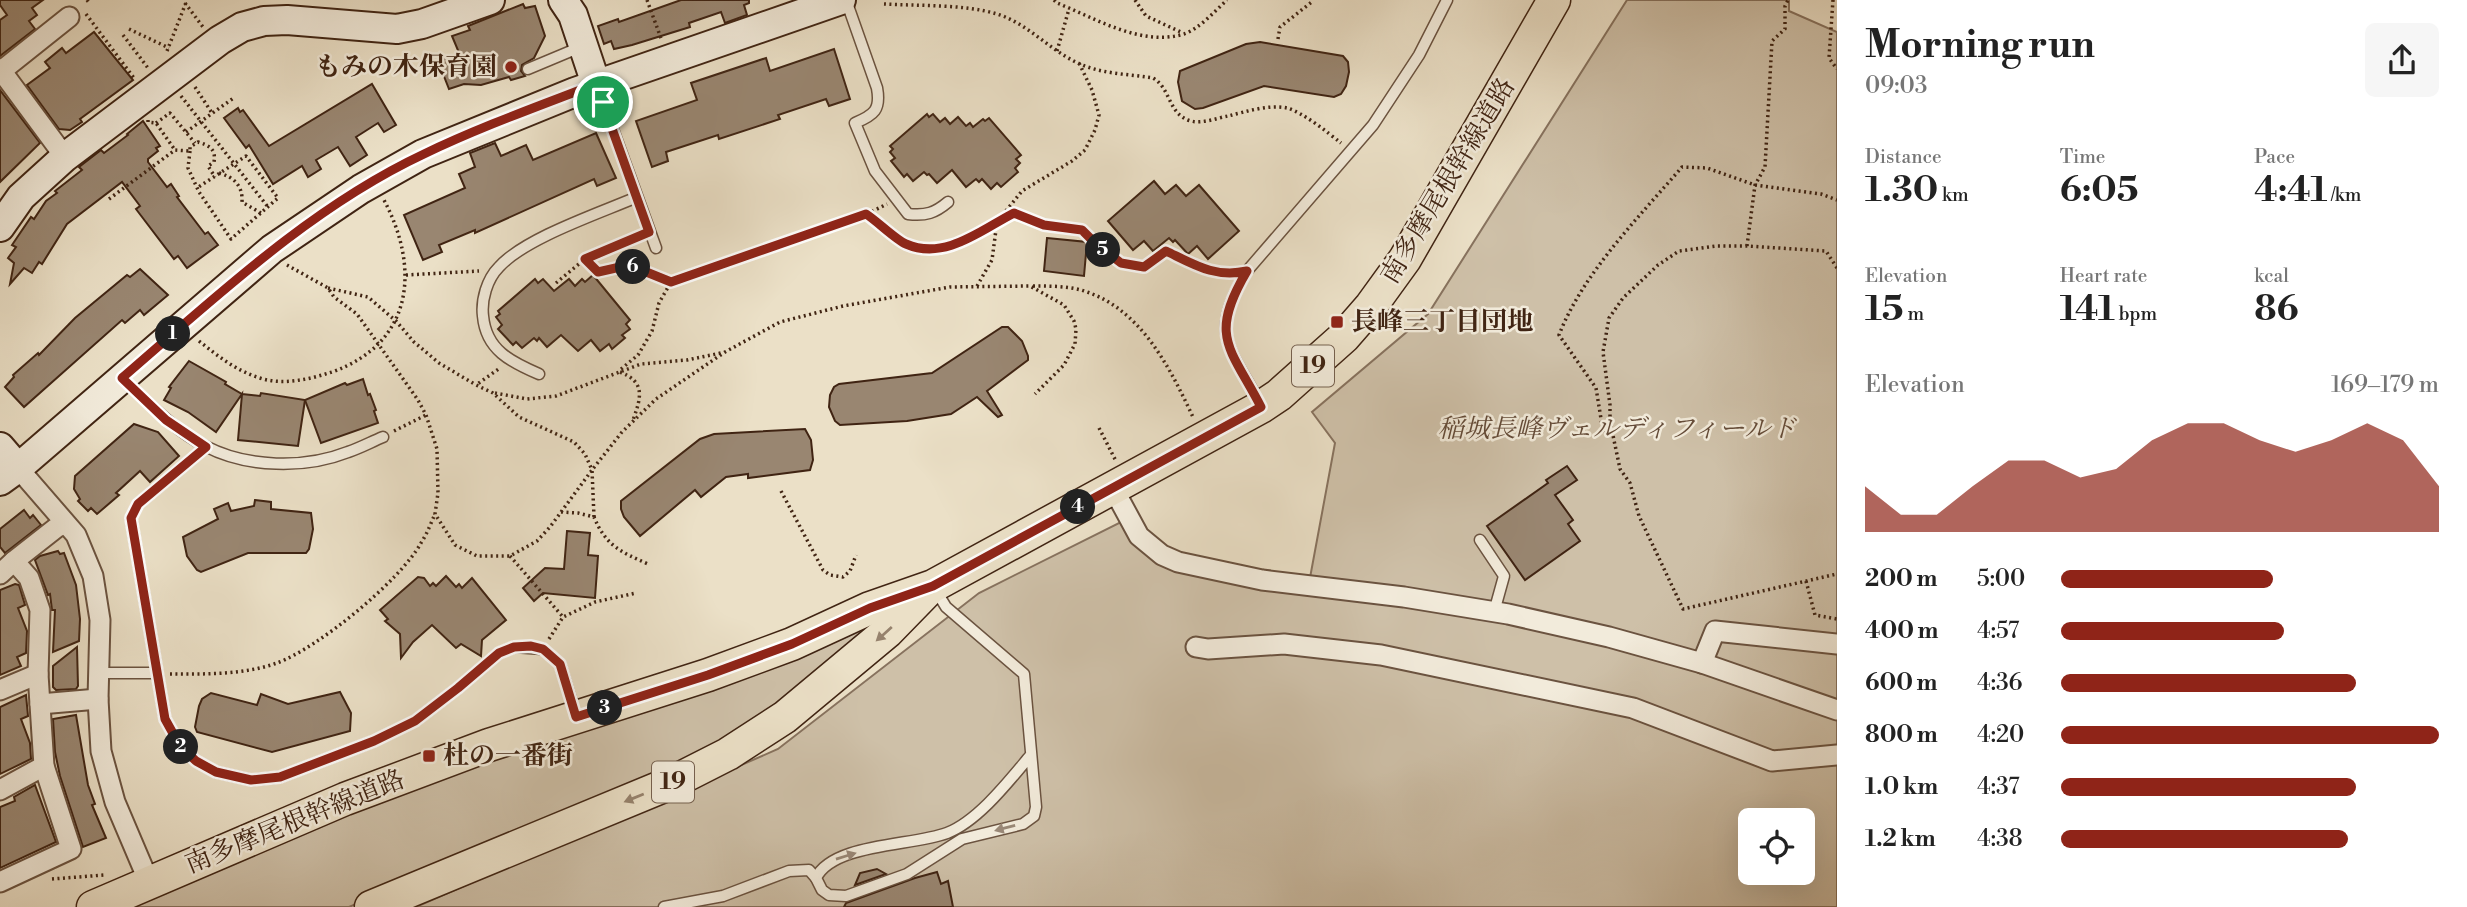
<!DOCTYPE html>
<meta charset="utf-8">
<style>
:root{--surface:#fff;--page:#f6f6f6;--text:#222;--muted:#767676;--accent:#8f2418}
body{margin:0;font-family:"Libre Bodoni","Noto Serif JP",serif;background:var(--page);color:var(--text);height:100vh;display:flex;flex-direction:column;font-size:26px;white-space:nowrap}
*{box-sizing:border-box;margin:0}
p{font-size:23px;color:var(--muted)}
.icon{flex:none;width:38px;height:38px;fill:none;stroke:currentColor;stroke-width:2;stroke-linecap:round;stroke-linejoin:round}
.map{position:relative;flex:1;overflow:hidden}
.panel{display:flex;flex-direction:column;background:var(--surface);width:630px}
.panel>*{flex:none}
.controls{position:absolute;left:1738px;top:808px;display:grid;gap:14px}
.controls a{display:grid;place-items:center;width:77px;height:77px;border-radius:10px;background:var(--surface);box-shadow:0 7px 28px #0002;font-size:35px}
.pin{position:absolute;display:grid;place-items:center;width:60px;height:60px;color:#fff;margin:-30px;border:4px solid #fff;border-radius:50%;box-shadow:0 2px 7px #0007}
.km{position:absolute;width:35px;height:35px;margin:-18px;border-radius:50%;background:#222;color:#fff;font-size:19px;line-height:35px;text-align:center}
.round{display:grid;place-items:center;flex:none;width:74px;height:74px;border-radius:10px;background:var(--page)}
.head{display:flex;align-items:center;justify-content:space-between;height:119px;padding:0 28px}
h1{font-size:38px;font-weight:700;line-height:52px}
.stats{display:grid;grid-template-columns:repeat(3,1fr);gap:10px;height:119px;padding:7px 28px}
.stats div{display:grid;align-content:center}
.stats b{font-size:35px;font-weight:700}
.stats small{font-size:19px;font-weight:400}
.stats p{font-size:19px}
.chart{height:196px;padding:14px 28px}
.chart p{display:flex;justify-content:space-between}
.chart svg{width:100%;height:126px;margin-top:7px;fill:var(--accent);opacity:.7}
ul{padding:0 28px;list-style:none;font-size:23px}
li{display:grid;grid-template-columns:112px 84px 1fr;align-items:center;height:52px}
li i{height:18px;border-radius:9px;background:var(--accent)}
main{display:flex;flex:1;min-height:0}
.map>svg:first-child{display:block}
.green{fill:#cec0a8;stroke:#87725e;stroke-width:2;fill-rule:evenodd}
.building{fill:#998671;stroke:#402413;stroke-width:2}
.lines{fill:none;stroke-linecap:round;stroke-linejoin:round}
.lane-casing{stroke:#6b5340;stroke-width:13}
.street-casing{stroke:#6b5340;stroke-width:23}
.secondary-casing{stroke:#402413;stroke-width:32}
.primary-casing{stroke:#402413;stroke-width:35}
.path{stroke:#402413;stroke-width:3.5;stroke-dasharray:2 3.5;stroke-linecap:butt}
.lane{stroke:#f2ebdb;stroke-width:10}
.street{stroke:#f2ebdb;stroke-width:19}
.secondary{stroke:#f2ebdb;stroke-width:28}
.primary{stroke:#ebe0c7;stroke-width:32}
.oneway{fill:#96826d}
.oneway2{fill:#987}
.route-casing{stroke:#fff;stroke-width:14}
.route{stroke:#8f2418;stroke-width:9}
.poi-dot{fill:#8f2418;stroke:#f2ebdb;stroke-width:2.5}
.labels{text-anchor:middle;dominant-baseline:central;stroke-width:5;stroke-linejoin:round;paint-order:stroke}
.shield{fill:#f2ebdb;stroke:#75604f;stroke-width:2}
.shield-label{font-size:24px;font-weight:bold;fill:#402413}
.poi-label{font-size:26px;font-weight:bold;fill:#402413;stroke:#f2ebdb;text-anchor:start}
.street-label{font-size:26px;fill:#402413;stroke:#f2ebdb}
.park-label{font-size:26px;font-style:italic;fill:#644b38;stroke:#f2ebdb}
</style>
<main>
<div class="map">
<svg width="1837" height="907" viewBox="0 0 1837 907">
<rect width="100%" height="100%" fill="#ebe0c7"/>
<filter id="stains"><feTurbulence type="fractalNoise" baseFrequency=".00286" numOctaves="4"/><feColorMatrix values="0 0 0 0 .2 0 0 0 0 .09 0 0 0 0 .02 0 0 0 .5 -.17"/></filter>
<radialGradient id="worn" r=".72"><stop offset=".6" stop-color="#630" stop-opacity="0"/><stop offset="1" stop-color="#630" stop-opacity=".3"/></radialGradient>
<g class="green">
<path d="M1627,0H1789V11L1837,32V907H416L778,749L979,593L1121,522L1135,544L1307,594L1335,443L1312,412L1428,314ZM1750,821H1802V873H1750Z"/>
<polygon points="875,612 881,626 797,695 681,769 349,907 119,907 353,805"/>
</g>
<g class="building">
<polygon points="0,0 43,0 32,8 37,15 29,21 35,29 0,56 0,20 7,15 0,5"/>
<polygon points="681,0 749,0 749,3 744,5 747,15 725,23 721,12 689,23 690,27 632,45 614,49 611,41 604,44 598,26 618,19 619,22"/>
<polygon points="523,4 525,8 535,6 545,36 534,58 522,65 521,71 525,76 511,80 509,77 481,85 464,84 449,89 438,61 460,55 452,36 470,30 468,26"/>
<polygon points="94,32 133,80 80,119 82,122 70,130 59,129 27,85 50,68 45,62 62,48 66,53"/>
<polygon points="1260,42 1343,56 1348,62 1349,72 1346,86 1341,94 1334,97 1264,86 1203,108 1195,109 1182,101 1178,82 1180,71 1246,44"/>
<polygon points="834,49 850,99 829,106 826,99 778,115 780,119 719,139 718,135 666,152 668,161 652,167 636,121 697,100 691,83 766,58 770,71"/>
<polygon points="372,84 396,125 384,132 378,123 356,137 367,155 350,166 338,147 316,160 321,169 308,177 302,166 273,184 249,145 246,148 224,118 238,108 240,112 243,110 269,146"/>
<polygon points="0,90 40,143 0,182"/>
<polygon points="927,114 929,117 933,114 940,122 945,118 950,124 958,117 966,126 970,123 973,127 983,119 985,121 989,118 1021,155 1016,159 1020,163 1015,168 1018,172 1001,187 997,183 991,189 982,179 979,182 976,179 966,187 952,170 937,183 929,174 927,175 924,172 913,181 907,174 904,177 891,161 895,158 890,152 893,149 890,146"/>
<polygon points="143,121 160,146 156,148 158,151 148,159 148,162 167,187 171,184 179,196 177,197 205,234 208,232 218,245 187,268 178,256 174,259 139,213 136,209 140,206 122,182 67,224 42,264 39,262 32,273 24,268 10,284 14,263 8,258 16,247 12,245 31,217 34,219 46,201 57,193 55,191 82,170 79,167 101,150 104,153 128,135 127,134"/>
<polygon points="596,133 616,178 597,186 594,179 475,233 475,230 439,245 442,252 423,260 404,215 465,188 459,174 475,167 470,153 495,143 501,156 526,145 533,160"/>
<polygon points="1154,181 1165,194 1176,185 1186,196 1199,185 1239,231 1208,259 1197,246 1188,254 1175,240 1173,242 1169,238 1153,251 1144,241 1133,250 1108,221"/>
<polygon points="1047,238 1087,242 1084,276 1044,271"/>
<polygon points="140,269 168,295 144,315 140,310 125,323 122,320 24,407 5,387 14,377 13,375 38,353 39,355 75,318 127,275 130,277"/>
<polygon points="593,275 630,320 626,324 630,329 622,335 625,338 612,349 609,344 600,351 591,340 578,351 561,335 547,347 539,338 537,341 534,338 522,348 516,342 513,345 498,329 502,325 496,317 500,314 498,311 535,279 538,283 543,279 554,291 569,279 575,286 582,279 585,282"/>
<polygon points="1002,327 1008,327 1022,341 1028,356 1028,360 987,391 1002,415 998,417 977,397 951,414 907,421 840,425 835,421 829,407 830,395 834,387 839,384 932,373"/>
<polygon points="189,361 226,382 225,384 242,394 260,396 261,393 305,400 298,446 238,440 242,394 216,432 188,412 164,400 171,388 169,387"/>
<polygon points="363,379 368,395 370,394 376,410 374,411 378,423 321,443 305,400 345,383 347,385"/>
<polygon points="134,424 158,432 179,456 150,482 140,471 116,493 119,495 97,514 91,508 88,511 78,501 80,499 74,489 75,476"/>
<polygon points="805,429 811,440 813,460 810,470 748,478 748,474 726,477 701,497 695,490 640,536 624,517 621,509 621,501 700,439 714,434"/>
<polygon points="1567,466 1577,480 1555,495 1573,520 1568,524 1580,541 1525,580 1487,526 1548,483 1546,480"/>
<polygon points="255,500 271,502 271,509 311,513 313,529 309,549 306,553 248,553 201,572 197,570 187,556 183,537 218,519 214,509 228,503 231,511 254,506"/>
<polygon points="24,510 30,518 33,515 41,525 5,553 0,547 0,529"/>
<polygon points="567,531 590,533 588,555 598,556 595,598 543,593 534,601 523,588 545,568 564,569"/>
<polygon points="58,551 60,554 64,553 76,585 80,619 79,641 53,652 55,610 52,610 50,594 48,595 35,560 40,556"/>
<polygon points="446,576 456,587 459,584 462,588 472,578 506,620 482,640 481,656 461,644 456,648 432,625 413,642 401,658 400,634 385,621 388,619 380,610 418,577 424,578 430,586 433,583 436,586"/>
<polygon points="15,584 19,585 25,605 18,608 27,631 26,653 17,657 21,666 0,675 0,590"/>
<polygon points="77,647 78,686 76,689 56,690 53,687 53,666"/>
<polygon points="340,692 351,713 350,731 272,752 197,732 195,727 199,706 202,699 211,693 257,705 261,694 288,704"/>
<polygon points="26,695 28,716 21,719 30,743 31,759 0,774 0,707"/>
<polygon points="76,715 88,785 95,804 92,805 106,838 83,847 60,776 55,752 53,719"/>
<polygon points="35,785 56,842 0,868 0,807 15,801 14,797"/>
<polygon points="877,869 886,874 855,885 860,873"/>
<polygon points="937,872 941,884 948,881 953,907 844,907 846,903 915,878"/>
</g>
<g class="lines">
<g class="lane-casing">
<g id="lane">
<path d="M846,0L877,88C881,110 874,115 855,123L875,171L908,214C926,216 935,213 948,202"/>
<polyline points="528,69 583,46"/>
<polyline points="598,88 656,248"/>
<path d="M539,374C511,362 486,350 483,316C481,300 487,279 499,267C525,238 600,213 637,197"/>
<path d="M125,381C150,404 174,430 205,446C247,468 305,469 348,452C360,448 371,442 383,437"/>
<path d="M1259,402C1228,344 1209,335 1247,271L1373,125L1419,55L1447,0"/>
<polyline points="206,447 138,504 131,518 165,719 180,746 196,761 216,772 251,780 280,777 374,741 415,721 458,688 499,653 514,647 543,649 560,664 575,712"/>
<polyline points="1480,540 1504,576 1494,612"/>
<path d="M935,589L946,607L1024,674L1036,807L1034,816L1023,824L962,839L907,874L846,896L829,895L822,890L816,878C833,843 913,846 947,833C978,821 1009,781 1030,756"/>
<polyline points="100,673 156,673"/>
<polyline points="664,907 723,896 789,871 809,870 816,878"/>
</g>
</g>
<g class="street-casing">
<g id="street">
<polyline points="0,69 65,157"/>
<polyline points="0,72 69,17"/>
<polyline points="18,468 76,535 93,576 100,620 98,699 101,751 115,802 149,882"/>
<polyline points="1113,488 1139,536 1162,555 1178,562 1262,580 1404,597 1508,614 1609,637 1702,663 1837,710"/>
<polyline points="14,561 56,528 65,523"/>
<polyline points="0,574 14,561 29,578 40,610 38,674 44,766 71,849 0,882"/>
<polyline points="1196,647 1208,649 1284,644 1381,655 1633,708 1772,761 1837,755"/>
<polyline points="1702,663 1715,631 1837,644"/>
<polyline points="0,690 38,674"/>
<polyline points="40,704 98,699"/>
<polyline points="0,790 44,766"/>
</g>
</g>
<g class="secondary-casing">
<g id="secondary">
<polyline points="563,0 573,15 596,84"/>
<polyline points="0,227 21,197 65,157 220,40 242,27 264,21 287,20 397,29 422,24 490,0"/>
<polyline points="0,447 18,468"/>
<polyline points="0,481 18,468 272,249 361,189 423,154 575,92 841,0"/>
</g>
</g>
<g class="primary-casing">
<g id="primary">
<polyline points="93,907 345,799 489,745 708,675 792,644 870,608 933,586 1261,407 1279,395 1344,337 1371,306 1405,259 1554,0"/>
<polyline points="371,907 671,783 728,754 785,717 887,632 927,591"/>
</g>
</g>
<g class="path">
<polyline points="87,0 90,4"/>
<polyline points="647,0 662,41"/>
<path d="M1054,0L1057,3C1095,18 1141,47 1184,34C1199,29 1215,11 1227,0"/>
<polyline points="1135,0 1146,16 1183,33"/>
<polyline points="1833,0 1829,58 1837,69"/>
<polyline points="185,3 203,27"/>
<path d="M884,4C919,6 964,4 997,14C1029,24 1050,51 1080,64C1102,74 1129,74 1153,78C1171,88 1168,115 1191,121C1202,124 1217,118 1228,116C1245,112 1269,104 1287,108C1304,113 1327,132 1341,143"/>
<polyline points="86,14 134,78"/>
<polyline points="129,29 169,48"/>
<polyline points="123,35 148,68"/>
<polyline points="1278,39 1280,27 1313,1"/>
<polyline points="167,51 187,0"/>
<polyline points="1057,51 1069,9"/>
<polyline points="195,87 212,113"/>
<polyline points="181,96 268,207"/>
<polyline points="148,120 148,122 156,123 175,150"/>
<polyline points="156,123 170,113 195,143"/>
<polyline points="186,132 235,97"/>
<polyline points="190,151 188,168 199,192 231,239 278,198 246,156 197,188"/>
<path d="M219,173C234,177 243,186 242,202L261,213"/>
<path d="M109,199L175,150L190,151V147L198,142C210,146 216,149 214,162L208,166L215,177"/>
<polyline points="867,214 887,204"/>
<polyline points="1747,246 1755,185 1765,167 1772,41 1785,29 1785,6 1788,0"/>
<path d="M585,259L598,272L629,265L671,282L867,214C878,222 894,239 906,244C945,261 981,230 1014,213L1043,225L1082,230L1095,243L1121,263L1144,266L1166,251L1202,269L1230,275"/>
<polyline points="287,265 328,288 334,297 357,314 418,400 426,415 437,449 438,493 435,514 455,545 477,556 510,556 537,541 550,527 592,470 585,454 574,442 519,417 493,393 476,385 500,368"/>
<polyline points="1837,268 1826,251 1747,246 1716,246 1679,251 1658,265 1623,298 1609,318 1603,352 1610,405 1610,421 1620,469 1630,483 1639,516 1683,609 1837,574"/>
<polyline points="406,275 479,271"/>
<polyline points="556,283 585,259 637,237"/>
<polyline points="977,286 992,260 997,222 1022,191 1072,161 1085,150 1095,130 1099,115 1092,90 1079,63"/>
<path d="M1033,286C1049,286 1066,286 1081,290C1140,307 1169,366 1193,417"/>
<polyline points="328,288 368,297 396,321 414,342 439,363 476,385"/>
<path d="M199,341C219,357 238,372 263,379C286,385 310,379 332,372C414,343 420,268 384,200"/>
<polyline points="621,369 638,355 652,331 659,303 671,282"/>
<path d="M620,372C646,382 641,398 633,420"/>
<polyline points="495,393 527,399 556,396 641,364 687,360 721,353"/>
<polyline points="1099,428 1116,461"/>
<path d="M1611,430L1603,431L1596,388L1559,335C1583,273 1639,217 1682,167L1707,168L1755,185L1821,194L1837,200"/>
<polyline points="394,431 426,415"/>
<polyline points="781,491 823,570 830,575 843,577 850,571 856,555"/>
<path d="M561,512L578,513L594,517C606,546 621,552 648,564"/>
<polyline points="594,517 592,470 622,432 656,399 725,352 780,322 843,306 950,287 1030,286 1064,305 1074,321 1076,329 1075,344 1064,365 1035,394"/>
<polyline points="510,556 563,617"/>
<polyline points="1806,581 1815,615 1837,619"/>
<polyline points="549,639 563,617 595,602 636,593"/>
<path d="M170,674C205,674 243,675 277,663C318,648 400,581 421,543C427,534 431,523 435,514"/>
<polyline points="52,879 104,875"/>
</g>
<use href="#lane" class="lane"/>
<use href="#street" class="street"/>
<use href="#secondary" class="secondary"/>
<use href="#primary" class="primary"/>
</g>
<defs><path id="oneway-solid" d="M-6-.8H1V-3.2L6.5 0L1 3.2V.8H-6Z" transform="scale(1.75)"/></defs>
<g class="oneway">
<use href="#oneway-solid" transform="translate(884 634) rotate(138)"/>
<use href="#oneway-solid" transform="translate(634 798) rotate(158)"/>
</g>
<g class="oneway2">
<use href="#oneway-solid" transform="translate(1005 828) rotate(165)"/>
<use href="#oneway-solid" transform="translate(846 856) rotate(-17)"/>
</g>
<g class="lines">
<g class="route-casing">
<path id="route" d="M596,84L649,232L585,259L598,272L629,265L671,282L866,214C877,221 896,240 906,244C945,261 981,230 1014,213L1044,225L1082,230L1095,243L1121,263L1144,267L1166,251C1195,265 1215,278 1247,271C1208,337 1230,347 1261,407L933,586L870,608L792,644L708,675L576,717L560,664L543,649L531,646L514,647L499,653L458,688L415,721L374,741L280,777L251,780L216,772L196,761L180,746L165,719L131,518L138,504L206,447L166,420L122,378C216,297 311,207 424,154C480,127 539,106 596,84Z"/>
</g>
<use href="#route" class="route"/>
</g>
<g class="poi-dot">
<circle cx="511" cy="67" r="7"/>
<rect x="1330" y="315" width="14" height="14" rx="3.5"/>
<rect x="422" y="749" width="14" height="14" rx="3.5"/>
</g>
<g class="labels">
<g class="shield">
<rect x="1292" y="345.5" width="42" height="41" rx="5"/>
<rect x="652" y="761.5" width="42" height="41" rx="5"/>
</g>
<g class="shield-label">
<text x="1313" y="366">19</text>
<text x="673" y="782">19</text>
</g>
<g class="poi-label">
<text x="497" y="67" text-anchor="end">もみの木保育園</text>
<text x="1351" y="322">長峰三丁目団地</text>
<text x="443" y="756">杜の一番街</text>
</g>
<g class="street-label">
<text transform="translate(1448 181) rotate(-59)">南多摩尾根幹線道路</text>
<text transform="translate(295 822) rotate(-22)">南多摩尾根幹線道路</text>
</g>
<g class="park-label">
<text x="1617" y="429">稲城長峰ヴェルディフィールド</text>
</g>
</g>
<rect width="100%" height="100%" filter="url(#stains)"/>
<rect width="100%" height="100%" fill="url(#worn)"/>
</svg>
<div class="controls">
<a><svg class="icon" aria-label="locate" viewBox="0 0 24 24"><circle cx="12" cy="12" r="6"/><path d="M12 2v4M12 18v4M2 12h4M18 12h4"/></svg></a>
</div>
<div class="pin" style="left:603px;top:102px;background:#1e9e55"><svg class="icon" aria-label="arrive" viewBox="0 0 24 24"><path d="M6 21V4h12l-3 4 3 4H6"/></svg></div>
<b class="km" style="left:173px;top:334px">1</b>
<b class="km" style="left:181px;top:747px">2</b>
<b class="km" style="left:605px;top:708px">3</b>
<b class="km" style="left:1078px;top:507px">4</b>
<b class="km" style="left:1103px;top:250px">5</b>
<b class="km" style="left:633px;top:267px">6</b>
</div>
<section class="panel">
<div class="head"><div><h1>Morning run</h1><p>09:03</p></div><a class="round"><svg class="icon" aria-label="share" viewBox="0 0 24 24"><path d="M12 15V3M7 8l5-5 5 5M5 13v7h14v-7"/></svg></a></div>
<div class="stats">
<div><p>Distance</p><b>1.30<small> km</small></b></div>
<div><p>Time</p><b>6:05</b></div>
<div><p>Pace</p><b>4:41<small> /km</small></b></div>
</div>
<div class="stats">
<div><p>Elevation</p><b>15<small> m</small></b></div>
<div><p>Heart rate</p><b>141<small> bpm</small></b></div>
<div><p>kcal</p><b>86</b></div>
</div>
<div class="chart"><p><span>Elevation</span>169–179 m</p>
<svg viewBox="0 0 160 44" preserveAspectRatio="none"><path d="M0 44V28L10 38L20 38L30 28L40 19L50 19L60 25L70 22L80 12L90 6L100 6L110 12L120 16L130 12L140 6L150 12L160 28V44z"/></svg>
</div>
<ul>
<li><b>200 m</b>5:00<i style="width:56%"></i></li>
<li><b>400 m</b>4:57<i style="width:59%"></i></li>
<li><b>600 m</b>4:36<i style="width:78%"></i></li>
<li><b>800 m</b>4:20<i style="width:100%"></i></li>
<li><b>1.0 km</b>4:37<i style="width:78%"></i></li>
<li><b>1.2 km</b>4:38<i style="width:76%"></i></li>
</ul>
</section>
</main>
